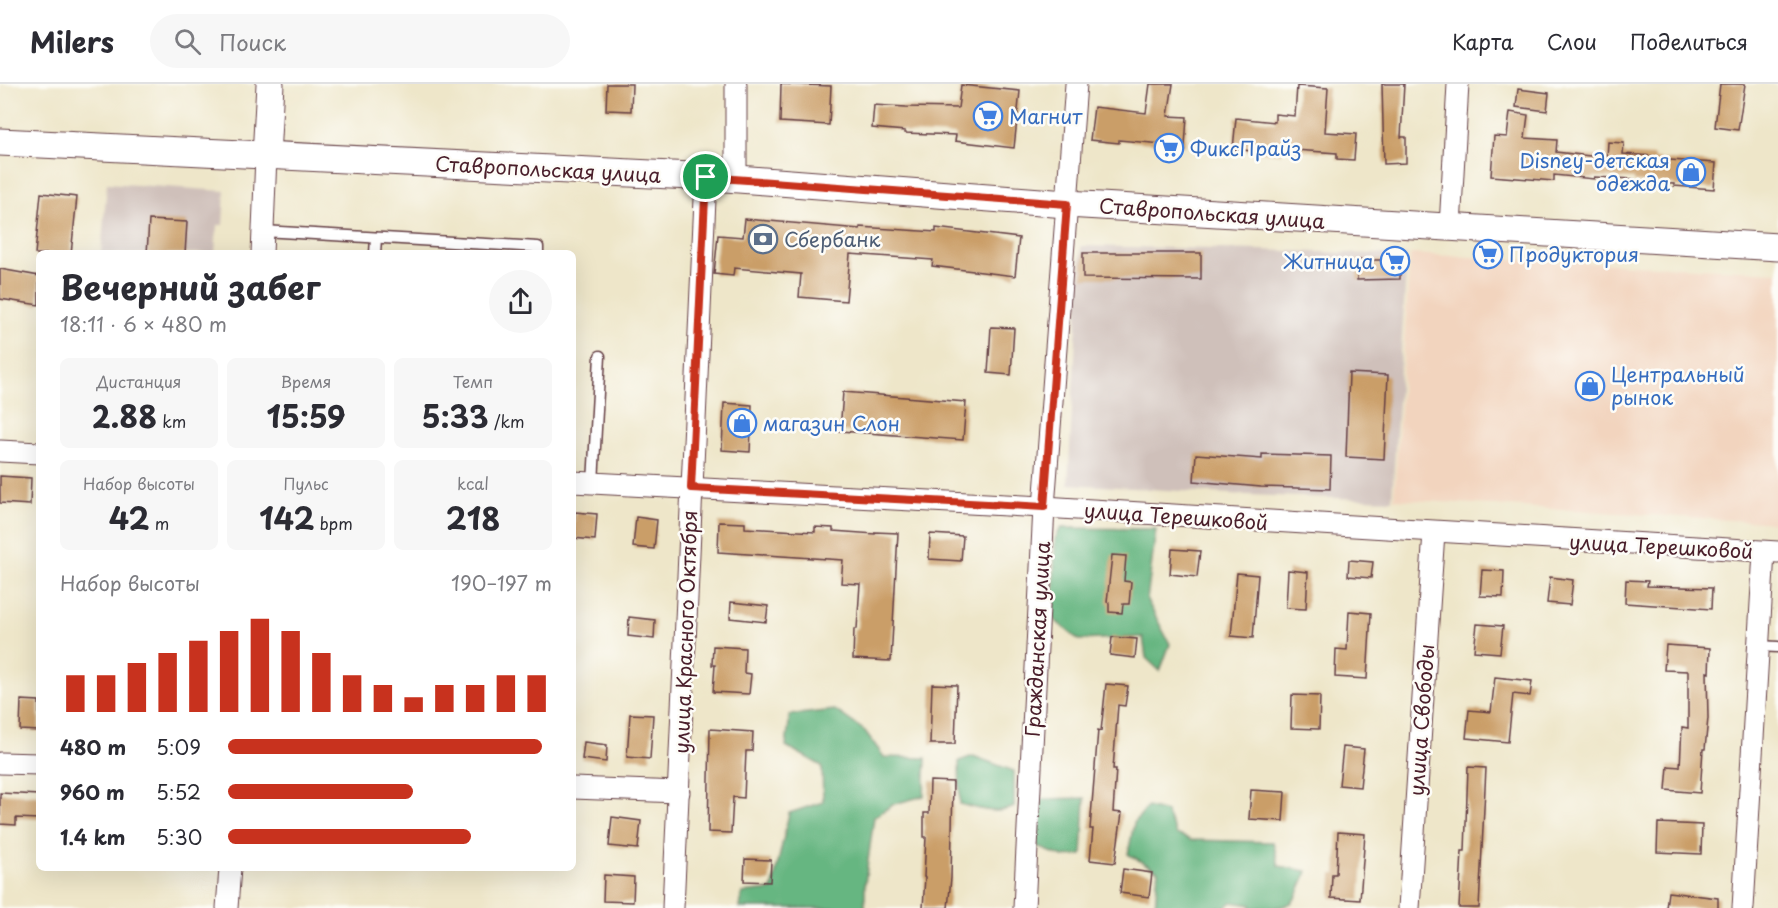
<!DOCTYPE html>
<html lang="ru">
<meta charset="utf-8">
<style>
:root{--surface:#fff;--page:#f7f7f7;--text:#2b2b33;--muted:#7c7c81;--line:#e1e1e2;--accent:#c8321e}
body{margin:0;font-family:"Playpen Sans",sans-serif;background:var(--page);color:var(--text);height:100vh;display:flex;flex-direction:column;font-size:22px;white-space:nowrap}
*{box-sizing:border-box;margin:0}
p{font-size:20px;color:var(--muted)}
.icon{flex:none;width:33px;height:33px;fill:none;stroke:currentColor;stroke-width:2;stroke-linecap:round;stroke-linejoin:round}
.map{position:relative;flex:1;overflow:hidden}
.side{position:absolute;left:36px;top:166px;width:540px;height:621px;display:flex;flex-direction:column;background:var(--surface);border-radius:9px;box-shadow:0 6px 24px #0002}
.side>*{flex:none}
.pin{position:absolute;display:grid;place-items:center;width:51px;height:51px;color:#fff;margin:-26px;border:3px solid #fff;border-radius:50%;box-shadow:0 2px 6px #0007}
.round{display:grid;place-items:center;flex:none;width:63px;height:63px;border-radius:32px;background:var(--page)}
.head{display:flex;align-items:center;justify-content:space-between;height:102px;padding:0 24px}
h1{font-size:33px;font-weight:700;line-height:45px}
.figures{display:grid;grid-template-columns:repeat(3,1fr);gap:9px;height:102px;padding:6px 24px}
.figures div{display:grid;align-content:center;border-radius:9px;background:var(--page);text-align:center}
.figures b{font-size:30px;font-weight:700}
.figures small{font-size:16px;font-weight:400}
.figures p{font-size:16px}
.chart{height:168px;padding:12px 24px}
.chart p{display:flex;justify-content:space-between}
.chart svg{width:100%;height:108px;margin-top:6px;stroke:var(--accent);stroke-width:6}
ul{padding:0 24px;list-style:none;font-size:20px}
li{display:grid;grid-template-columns:96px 72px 1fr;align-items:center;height:45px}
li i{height:15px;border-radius:8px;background:var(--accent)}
header{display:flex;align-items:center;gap:36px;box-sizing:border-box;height:84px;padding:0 30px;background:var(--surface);border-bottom:2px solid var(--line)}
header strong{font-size:28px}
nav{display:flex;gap:33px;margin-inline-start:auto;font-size:21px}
.search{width:420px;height:54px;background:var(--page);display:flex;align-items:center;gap:15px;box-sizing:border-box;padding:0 21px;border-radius:33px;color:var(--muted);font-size:22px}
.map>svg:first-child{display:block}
.built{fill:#f2d4be}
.industrial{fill:#cfc0ba}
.forest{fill:#66b681;stroke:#586a56;stroke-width:1.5}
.building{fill:#ca9e68}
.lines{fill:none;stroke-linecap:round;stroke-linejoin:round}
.service-casing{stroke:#633d43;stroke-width:13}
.minor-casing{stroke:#633d43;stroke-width:23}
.tertiary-casing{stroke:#633d43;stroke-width:29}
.service{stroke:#fff;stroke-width:10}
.minor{stroke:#fff;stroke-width:21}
.tertiary{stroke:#fff;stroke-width:27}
.route-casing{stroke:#fff;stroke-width:12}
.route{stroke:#c8321e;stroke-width:8}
.labels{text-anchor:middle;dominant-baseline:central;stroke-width:5;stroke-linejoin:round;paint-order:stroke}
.shop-label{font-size:20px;fill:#366cbe;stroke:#fdfcf7;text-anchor:start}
.street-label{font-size:20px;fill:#4a1f2b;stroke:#fdfcf7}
.service-label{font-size:20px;fill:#4e5e75;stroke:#fdfcf7;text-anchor:start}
</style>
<header>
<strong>Milers</strong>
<div class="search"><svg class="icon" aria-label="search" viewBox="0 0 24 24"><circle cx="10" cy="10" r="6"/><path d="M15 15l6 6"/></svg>Поиск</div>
<nav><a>Карта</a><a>Слои</a><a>Поделиться</a></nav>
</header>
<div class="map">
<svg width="1778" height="824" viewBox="0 0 1778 824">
<rect width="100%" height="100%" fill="#fdfcf7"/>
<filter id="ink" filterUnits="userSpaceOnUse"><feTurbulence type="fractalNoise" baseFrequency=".0167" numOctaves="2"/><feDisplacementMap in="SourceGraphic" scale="12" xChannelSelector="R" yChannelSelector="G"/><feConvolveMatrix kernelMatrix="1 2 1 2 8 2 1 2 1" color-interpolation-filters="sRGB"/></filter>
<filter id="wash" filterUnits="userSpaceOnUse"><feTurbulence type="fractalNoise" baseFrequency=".008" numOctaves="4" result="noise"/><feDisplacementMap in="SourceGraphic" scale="24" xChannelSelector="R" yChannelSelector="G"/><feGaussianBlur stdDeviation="1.35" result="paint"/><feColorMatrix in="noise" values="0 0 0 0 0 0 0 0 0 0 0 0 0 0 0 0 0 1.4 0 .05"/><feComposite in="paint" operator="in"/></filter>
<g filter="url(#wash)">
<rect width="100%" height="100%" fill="#eee6c9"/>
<polygon class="built" points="1410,170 1778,188 1778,439 1394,415"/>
<g class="industrial">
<polygon points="107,99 225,107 223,141 217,141 215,169 101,170"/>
<polygon points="1081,162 1261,166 1407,171 1392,416 1246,411 1068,400"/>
</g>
<g class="forest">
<polygon points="1061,444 1156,445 1147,516 1170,560 1160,587 1146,574 1143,553 1079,556 1053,535 1055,455"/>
<polygon points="835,626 865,647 884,673 926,674 924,712 894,720 874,733 865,799 865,824 740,824 742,809 772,806 789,729 823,718 822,682 786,662 790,631"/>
<path d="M973,672L1014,687V723C998,731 978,725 960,720L959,677Z"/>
<polygon points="1085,714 1082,771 1063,773 1038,763 1035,743 1042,715"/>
<path d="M1147,723L1166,728L1176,750L1191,756L1273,758L1279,782L1307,787C1293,824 1295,824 1251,824V821L1232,818L1225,824H1155L1158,787L1128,770L1134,739Z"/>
</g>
<g id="blocks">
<g class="building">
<polygon points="607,0 632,0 631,27 606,26"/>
<polygon points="781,0 831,2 829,41 780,38"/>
<polygon points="1150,0 1173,0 1168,32 1187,33 1185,62 1119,56 1119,59 1090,56 1094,23 1146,29"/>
<polygon points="1382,0 1404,0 1401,53 1406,53 1406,79 1384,80"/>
<polygon points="1720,0 1745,0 1738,46 1715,43"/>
<polygon points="961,1 1020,7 1014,64 955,57 956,51 905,49 905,47 872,44 874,21 906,23 958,24"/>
<polygon points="1297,2 1328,4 1325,48 1356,50 1354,76 1337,75 1337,69 1281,65 1281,70 1233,65 1236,34 1275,38 1275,30 1295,32"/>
<polygon points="1518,5 1549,9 1547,27 1516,23"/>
<polygon points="1510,28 1528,31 1525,54 1557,56 1556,68 1607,74 1608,58 1624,59 1623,70 1654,72 1654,75 1716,79 1714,105 1674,102 1674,100 1634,98 1634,95 1594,93 1594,95 1554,91 1554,97 1491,92 1494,52 1507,53"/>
<polygon points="41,109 77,113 71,170 35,170"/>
<polygon points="745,135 860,145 860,143 936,148 936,144 1019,154 1015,192 932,182 933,176 850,170 846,217 799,213 801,190 734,184 733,192 714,190 718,151 743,153"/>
<polygon points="149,136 187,138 185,170 147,170"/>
<polygon points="1083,169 1201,169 1201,195 1083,194"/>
<polygon points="1357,176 1400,176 1400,195 1357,196"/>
<polygon points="0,185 39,192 39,221 0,215"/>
<polygon points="991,243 1014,244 1011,291 988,289"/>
<polygon points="1349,289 1388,291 1384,375 1346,373"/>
<polygon points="843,308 966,318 963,356 840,347"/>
<polygon points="724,319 752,321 750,368 722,366"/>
<polygon points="1196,370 1262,375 1262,370 1331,372 1330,405 1261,403 1194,397"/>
<polygon points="0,392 31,394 30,421 0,419"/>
<polygon points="575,428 597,430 595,456 573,454"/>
<polygon points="636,433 657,436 654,465 633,463"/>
<polygon points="719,438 745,439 745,444 815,448 815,443 833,444 833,447 875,450 875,448 898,449 891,577 853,575 854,545 857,545 860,500 841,499 843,476 718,468"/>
<polygon points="930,450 963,452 961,477 929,475"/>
<polygon points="1172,465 1200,467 1197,493 1170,490"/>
<polygon points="1112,471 1126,472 1124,497 1131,498 1129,520 1123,520 1122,529 1109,528 1109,519 1107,518"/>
<polygon points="1349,476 1373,478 1371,494 1348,492"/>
<polygon points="1288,486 1308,488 1306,525 1286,524"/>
<polygon points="1482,486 1504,487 1503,513 1480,512"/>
<polygon points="1237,489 1258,491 1253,554 1231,552"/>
<polygon points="1550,493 1573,496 1570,521 1547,519"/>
<polygon points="1626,496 1648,497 1647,502 1712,504 1711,525 1625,519"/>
<polygon points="731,518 768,522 766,538 730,534"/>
<polygon points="1349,527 1371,529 1367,595 1335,593 1336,565 1347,566"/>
<polygon points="629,533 655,536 654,555 628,552"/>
<polygon points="1477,540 1503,542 1500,569 1474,567"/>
<polygon points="1112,553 1137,555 1135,574 1110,571"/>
<polygon points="1666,561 1710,564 1709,589 1707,588 1708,634 1705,665 1703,665 1700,709 1666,706 1668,682 1680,683 1682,643 1688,644 1688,587 1664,586"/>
<polygon points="713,562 745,564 744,589 751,590 749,610 713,608 715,581 712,581"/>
<polygon points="1495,593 1532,597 1530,612 1513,610 1508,658 1466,654 1469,626 1491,628"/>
<polygon points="932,600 957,601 955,660 930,660"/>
<polygon points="1106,600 1128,602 1125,622 1118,621 1113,685 1116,685 1113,728 1122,729 1115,779 1090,776 1093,745 1090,745 1098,646 1101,647"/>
<polygon points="1292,611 1320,612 1319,645 1291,644"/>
<polygon points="21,616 39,617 39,647 20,646"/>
<polygon points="630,630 653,631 650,675 627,673"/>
<polygon points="710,645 753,648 752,667 746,667 744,714 733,713 731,749 708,748"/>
<polygon points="584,658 607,661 606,678 582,675"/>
<polygon points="1343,663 1364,665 1360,703 1339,701"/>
<polygon points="1468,683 1486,684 1479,824 1459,824 1462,767 1465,767"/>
<polygon points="930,697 953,698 951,794 948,824 923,824 925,793 924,793 926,753 924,753 924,729 929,729"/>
<polygon points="1251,706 1285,708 1283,737 1249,735"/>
<polygon points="0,709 39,711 39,735 16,734 16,741 0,740"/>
<polygon points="612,733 641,737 638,765 609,762"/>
<polygon points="1658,739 1702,741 1701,770 1657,768"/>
<polygon points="1338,748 1365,750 1360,816 1331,814 1332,790 1336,790"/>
<polygon points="745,775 771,776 770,798 744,797"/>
<polygon points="1123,785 1152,789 1149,813 1120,809"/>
<polygon points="604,791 634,793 633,818 603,817"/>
<polygon points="1668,808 1718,814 1718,824 1666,824"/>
</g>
</g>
</g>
<g filter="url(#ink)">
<use href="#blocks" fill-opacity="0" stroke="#633d43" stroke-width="1.5"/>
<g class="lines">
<g class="service-casing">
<g id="service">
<polyline points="263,147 538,163 538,170"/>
<polyline points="375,170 376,154"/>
<polyline points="593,399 600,272"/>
<polyline points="1758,562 1778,563"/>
</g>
</g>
<g class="minor-casing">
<g id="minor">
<polyline points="736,0 736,95"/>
<polyline points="1450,143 1458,0"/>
<polyline points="262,170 266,72"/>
<polyline points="0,367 39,369"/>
<polyline points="573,398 1044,423 1778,468"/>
<polyline points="0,679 39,680"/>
<polyline points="573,704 679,708"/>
<polyline points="227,824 230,784"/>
<polyline points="673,824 706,93"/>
<polyline points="1024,824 1044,423 1076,0"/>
<polyline points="1409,824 1434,448"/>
<polyline points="1743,824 1764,468"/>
</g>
</g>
<g class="tertiary-casing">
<g id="tertiary">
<polyline points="0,58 712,93 1067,120 1778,163"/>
<polyline points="266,72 270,0"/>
</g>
</g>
<use href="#service" class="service"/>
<use href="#minor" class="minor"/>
<use href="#tertiary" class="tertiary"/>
</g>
</g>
<g class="lines" filter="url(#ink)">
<g class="route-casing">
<polygon id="route" points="706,93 1067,120 1044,423 691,404"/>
</g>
<use href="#route" class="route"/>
</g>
<defs>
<g id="supermarket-ring" transform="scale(1.5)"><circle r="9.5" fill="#fdfcf7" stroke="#3f7fe0" stroke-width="1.5"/><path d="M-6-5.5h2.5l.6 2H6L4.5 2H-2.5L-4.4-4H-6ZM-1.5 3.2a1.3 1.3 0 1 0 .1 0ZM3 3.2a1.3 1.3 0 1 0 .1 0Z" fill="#3f7fe0"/></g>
<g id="shop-ring" transform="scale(1.5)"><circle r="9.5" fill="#fdfcf7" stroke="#3f7fe0" stroke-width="1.5"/><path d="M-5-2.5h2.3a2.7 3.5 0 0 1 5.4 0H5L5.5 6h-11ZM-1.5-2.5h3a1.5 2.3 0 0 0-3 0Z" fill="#3f7fe0"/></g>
<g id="bank-ring" transform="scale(1.5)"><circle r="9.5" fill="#fdfcf7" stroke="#5c6f8a" stroke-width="1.5"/><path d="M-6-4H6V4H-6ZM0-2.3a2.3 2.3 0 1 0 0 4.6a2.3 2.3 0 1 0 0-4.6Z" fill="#5c6f8a"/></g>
</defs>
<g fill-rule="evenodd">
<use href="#supermarket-ring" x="988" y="32"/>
<use href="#supermarket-ring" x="1169" y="64"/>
<use href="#shop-ring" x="1691" y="88"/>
<use href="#bank-ring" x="763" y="155"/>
<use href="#supermarket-ring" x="1488" y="170"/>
<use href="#supermarket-ring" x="1395" y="177"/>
<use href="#shop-ring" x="1590" y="302"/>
<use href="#shop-ring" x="742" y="339"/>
</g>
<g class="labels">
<g class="shop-label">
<text x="1009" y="32">Магнит</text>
<text x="1190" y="64">ФиксПрайз</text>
<text x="1670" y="76" text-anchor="end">Disney-детская<tspan x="1670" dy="23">одежда</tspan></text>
<text x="1509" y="170">Продуктория</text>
<text x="1374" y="177" text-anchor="end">Житница</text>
<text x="1611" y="290">Центральный<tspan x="1611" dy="23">рынок</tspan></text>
<text x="763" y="339">магазин Слон</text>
</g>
<g class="street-label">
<text transform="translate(548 85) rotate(3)">Ставропольская улица</text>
<text transform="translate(1212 129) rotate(4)">Ставропольская улица</text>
<text transform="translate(1176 432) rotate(4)">улица Терешковой</text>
<text transform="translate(1661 462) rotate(3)">улица Терешковой</text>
<text transform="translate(685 548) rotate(-88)">улица Красного Октября</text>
<text transform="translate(1037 555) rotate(-87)">Гражданская улица</text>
<text transform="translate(1421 636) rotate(-86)">улица Свободы</text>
</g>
<g class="service-label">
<text x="784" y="155">Сбербанк</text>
</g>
</g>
</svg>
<div class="pin" style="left:706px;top:93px;background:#1e9e55"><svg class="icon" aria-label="arrive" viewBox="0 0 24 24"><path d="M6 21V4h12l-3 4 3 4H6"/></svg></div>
<section class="side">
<div class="head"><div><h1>Вечерний забег</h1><p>18:11 · 6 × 480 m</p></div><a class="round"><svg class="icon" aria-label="share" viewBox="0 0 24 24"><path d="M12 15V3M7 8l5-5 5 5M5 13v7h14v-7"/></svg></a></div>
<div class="figures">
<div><p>Дистанция</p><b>2.88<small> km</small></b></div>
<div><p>Время</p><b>15:59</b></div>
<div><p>Темп</p><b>5:33<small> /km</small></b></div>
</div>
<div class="figures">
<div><p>Набор высоты</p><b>42<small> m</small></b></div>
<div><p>Пульс</p><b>142<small> bpm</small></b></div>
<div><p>kcal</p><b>218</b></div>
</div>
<div class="chart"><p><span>Набор высоты</span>190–197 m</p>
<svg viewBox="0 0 160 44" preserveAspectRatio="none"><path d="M5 44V29M15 44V29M25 44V24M35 44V20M45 44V15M55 44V11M65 44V6M75 44V11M85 44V20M95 44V29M105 44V33M115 44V38M125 44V33M135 44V33M145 44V29M155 44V29"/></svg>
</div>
<ul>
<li><b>480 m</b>5:09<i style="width:97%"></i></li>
<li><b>960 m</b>5:52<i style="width:57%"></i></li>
<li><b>1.4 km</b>5:30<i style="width:75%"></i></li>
</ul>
</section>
</div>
